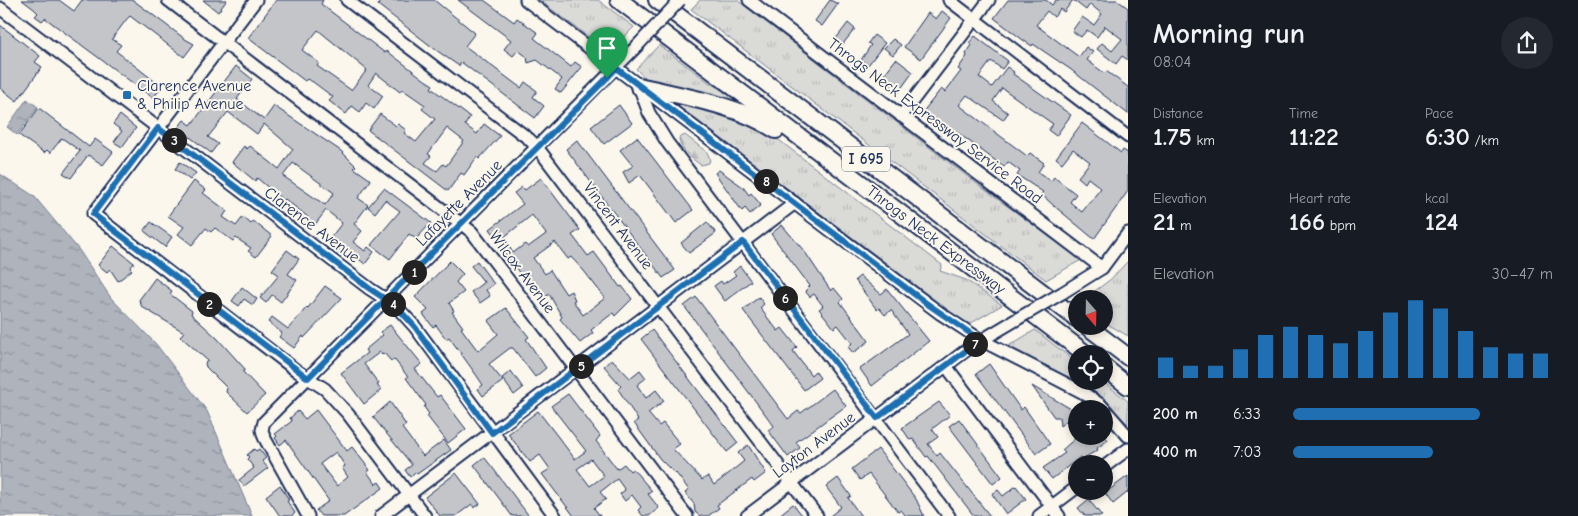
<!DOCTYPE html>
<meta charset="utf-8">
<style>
:root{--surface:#171b24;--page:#242831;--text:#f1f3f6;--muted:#9ea1a6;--accent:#1f6fb2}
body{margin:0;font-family:"Comic Neue",sans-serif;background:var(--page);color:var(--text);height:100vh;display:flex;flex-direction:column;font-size:19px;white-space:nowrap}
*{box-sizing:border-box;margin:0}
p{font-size:16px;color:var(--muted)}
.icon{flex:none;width:28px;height:28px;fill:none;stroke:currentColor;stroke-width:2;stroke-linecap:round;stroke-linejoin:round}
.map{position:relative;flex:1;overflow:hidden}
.drawer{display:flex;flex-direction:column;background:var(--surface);width:450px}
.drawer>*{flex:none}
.needle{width:32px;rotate:160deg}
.fabs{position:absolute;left:1068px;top:290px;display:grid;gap:10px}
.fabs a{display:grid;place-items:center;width:45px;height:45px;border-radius:50%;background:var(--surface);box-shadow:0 2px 8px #0003;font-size:25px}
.pin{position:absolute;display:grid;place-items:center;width:42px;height:42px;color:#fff;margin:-51px -21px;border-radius:50% 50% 50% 0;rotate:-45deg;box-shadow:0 0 5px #0007}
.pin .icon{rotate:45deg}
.km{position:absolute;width:25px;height:25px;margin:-12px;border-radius:50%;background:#222;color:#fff;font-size:14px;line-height:25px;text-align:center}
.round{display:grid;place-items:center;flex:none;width:52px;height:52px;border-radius:26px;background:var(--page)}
.headline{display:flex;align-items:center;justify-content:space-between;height:85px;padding:0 25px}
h1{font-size:28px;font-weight:700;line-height:38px}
.stats{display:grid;grid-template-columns:repeat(3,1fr);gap:8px;height:85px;padding:5px 25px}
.stats div{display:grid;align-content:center}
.stats b{font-size:25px;font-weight:700}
.stats small{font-size:14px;font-weight:400}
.stats p{font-size:14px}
.chart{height:140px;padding:10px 25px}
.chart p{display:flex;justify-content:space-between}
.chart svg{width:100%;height:90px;margin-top:5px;stroke:var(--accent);stroke-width:6}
ul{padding:0 25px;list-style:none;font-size:16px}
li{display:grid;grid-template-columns:80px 60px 1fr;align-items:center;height:38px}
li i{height:12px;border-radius:6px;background:var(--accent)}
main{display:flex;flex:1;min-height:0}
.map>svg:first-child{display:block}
.grass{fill:url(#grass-tufts);stroke:#7a849a}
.forest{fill:url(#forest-firs);stroke:#7a849a}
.water{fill:url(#water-ripples);stroke:#747e96}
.building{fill:#c3c5c9;stroke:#1b2f5e;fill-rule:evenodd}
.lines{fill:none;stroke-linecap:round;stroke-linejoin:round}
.minor-casing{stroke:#1b2f5e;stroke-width:15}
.highway-casing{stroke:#1b2f5e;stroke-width:20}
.minor{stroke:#fbf7ec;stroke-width:11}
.highway{stroke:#fbf7ec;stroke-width:16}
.minor-bridge-casing{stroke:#1b2f5e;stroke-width:15;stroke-linecap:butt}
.minor-bridge{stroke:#fbf7ec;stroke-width:11}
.route-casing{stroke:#fff;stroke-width:10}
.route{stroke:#1f6fb2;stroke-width:6}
.poi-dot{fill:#1f6fb2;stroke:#fbf7ec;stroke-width:2}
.labels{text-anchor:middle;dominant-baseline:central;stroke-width:4;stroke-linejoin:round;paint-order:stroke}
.shield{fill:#fbf7ec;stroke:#5e6b89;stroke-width:1}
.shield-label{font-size:15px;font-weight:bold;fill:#1b2f5e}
.poi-label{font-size:16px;fill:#1b2f5e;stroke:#fbf7ec;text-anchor:start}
.street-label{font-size:16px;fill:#1b2f5e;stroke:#fbf7ec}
</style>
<main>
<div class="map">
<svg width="1128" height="516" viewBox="0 0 1128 516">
<defs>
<pattern id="grass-tufts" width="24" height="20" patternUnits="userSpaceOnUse" patternTransform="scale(1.25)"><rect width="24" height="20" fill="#dadad7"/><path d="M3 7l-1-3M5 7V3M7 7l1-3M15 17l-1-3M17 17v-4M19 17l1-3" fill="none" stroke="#babbbb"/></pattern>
<pattern id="forest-firs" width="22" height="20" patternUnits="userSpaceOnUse" patternTransform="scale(1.25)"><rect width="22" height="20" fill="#dadad7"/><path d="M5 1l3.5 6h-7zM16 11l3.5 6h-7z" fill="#babbbb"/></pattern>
<pattern id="water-ripples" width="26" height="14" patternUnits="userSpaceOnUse" patternTransform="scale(1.25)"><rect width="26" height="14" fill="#afb3bb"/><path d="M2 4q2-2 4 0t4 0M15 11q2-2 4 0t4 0" fill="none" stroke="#8e929b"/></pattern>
</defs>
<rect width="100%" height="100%" fill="#fbf7ec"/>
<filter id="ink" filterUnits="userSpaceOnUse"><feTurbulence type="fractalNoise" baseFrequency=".02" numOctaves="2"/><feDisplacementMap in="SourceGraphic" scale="10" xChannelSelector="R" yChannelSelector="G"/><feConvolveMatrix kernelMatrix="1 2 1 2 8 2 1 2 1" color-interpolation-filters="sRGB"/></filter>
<g filter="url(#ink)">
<g class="grass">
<polygon points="539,0 598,0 634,27 609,52"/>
<polygon points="700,0 737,0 980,186 1081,260 1046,280 691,9"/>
<polygon points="659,45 710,83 743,103 740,107 648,81 636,69"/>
<polygon points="675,101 754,121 942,265 940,271 966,280 1002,305 968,325 673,102"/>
<polygon points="1128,261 1128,336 1104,322 1104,299 1090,299 1097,295 1095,291 1111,279"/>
<polygon points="1035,330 1076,362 1076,381 1010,347 1010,345"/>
<polygon points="1077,381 1102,381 1128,401 1128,424 1091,389"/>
</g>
<path class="forest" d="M685,135L707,152L710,159L709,163L701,165C693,160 679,149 679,138Z"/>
<g class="water">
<polygon points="27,99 38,107 17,135 7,127"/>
<polygon points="0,174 34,196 79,250 111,298 156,344 207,411 252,516 0,516"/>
</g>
<g class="building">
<polygon points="22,0 59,0 74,11 82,0 133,0 185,39 194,44 184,57 130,16 126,20 112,39 121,45 116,51 162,87 153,98 45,18 42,21 35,16 38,13 34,9"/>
<polygon points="203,0 227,0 218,12"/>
<path d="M276,0H323L321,4L385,53L387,51L425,80L433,85L431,88L470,117L465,125L477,134L484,124L500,136L479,159L477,157L464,175L461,173L448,191L368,130L380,114L396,126L398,124L406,130L404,133L416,142L435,119L422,109L425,105L402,89L400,92L376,73L368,85L383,96L374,109L366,103L360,112L352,106L346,114L329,101L333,97L313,82L307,79L305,81L248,38ZM318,30L367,70L351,90L317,66L319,63L302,50ZM447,128L464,141L446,166L443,164L437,171L425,163L431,156L428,154Z"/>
<polygon points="381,0 434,0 475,33 465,46 521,88 525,82 537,91 533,97 544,106 535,118 461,62 459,66 436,50 378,5"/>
<polygon points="458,0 484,0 514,22 517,18 538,33 534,38 571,67 575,62 582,67 561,93 555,89 562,79 537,60 528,63 527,57 518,50 513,56 504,49 511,40"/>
<polygon points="830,0 838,4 822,26 815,21"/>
<polygon points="1008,0 1046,0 1052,5 1056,0 1073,0 1064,12 1060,9 1054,17 1047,11 1036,25 1079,57 1086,47 1093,52 1087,60 1104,73 1106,71 1128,87 1128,114 1070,69 1033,44 1032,46 1023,40 994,18"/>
<polygon points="1073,0 1117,0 1128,8 1128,60 1122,56 1116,64 1097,49 1102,43 1112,51 1122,39 1105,26 1097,37 1087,30 1081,37 1072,31 1082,17 1094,25 1102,14 1090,4 1086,10"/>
<polygon points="942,11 951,18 921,59 904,47 928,13 936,19"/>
<polygon points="848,23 855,29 842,45 835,40"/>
<polygon points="0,25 40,56 35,62 42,67 17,101 0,88"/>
<polygon points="874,35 885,43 868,65 861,60 871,45 868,43"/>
<polygon points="975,36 1008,61 1002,69 991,61 979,77 992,87 1007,67 1014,72 1013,74 1071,115 1056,136 1048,130 1053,124 1002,88 993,101 1008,113 1003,120 967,95 959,105 1027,156 1030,153 1044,163 1038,172 1051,181 1054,177 1076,194 1070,202 1082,212 1101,188 1088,178 1085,183 1078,177 1090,162 1073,149 1062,163 1056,158 1082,123 1121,153 1123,150 1128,153 1128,191 1094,239 1053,205 1041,194 1043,192 1017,175 1020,171 1008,162 1004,167 958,133 950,134 922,113 941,89 945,92 961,71 958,69 967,56 966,54 972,45 969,43"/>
<polygon points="893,39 901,45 893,55 884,48"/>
<polygon points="896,59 913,72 897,94 879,81"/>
<path d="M236,66L252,79L237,99L264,120L274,106L341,151L356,166L354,168L371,180L358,198L368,205L354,224L362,231L353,242L365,251L368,247L374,252L365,264L347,250L344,254L328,241L342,223L326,210L314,226L306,220L308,217L285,199L284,201L257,178L255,181L232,162L244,146L247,149L250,146L279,169L293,149L264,124L257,134L228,112L208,137L218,144L211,153L178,128L184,120L191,125ZM293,163L334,193L325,205L283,176Z"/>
<polygon points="619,105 632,123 604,144 591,127"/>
<polygon points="39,108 89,147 95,139 113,152 103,165 88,155 71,178 63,173 80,151 62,138 50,153 47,150 44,153 19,135"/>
<polygon points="120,115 136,128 122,147 114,142 122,131 113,124"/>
<polygon points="637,137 693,210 676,223 640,175 629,183 623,172 633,166 620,150"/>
<polygon points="577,140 675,270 663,278 566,149"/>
<polygon points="180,162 196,173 190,180 175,169"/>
<polygon points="719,170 743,187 749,195 751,193 761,205 750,214 745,208 742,211 715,173"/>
<path d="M541,178L580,230L572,235L588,256L594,252L620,287L622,286L632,299L615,316L613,313L591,330L593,333L580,343L560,319L562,317L549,294L543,299L530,280L526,282L504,252L510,248L513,253L525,244L528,247L546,234L532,215L499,241L490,229L523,204L514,193L522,187L525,190ZM555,242L568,259L571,257L584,271L605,298L583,315L573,301L575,300L571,291L566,294L550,270L545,274L533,258Z"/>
<polygon points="194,181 206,190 203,193 227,211 223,217 236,226 243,217 251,224 253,221 272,236 256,257 248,251 251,248 236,238 233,241 215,228 211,232 206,228 192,245 178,234 184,227 168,216"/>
<polygon points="384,188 431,223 416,239 409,234 390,259 371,245 400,211 385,200 375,213 368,207"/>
<polygon points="151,222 172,237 165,247 144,231"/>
<polygon points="707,222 716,233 689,253 681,243"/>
<polygon points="782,225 805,252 831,291 834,288 843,299 840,302 869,341 853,353 848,347 852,343 838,325 834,328 819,309 823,306 814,294 810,297 805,291 810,286 771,234"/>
<polygon points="113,246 134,263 130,268 132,270 118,281 110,269 107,272 98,265"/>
<polygon points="287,250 299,259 288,274 297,280 281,302 272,295 266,303 260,298 279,275 272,270"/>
<polygon points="450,261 463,274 456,282 464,292 449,303 454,311 452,312 463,327 461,328 478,351 498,334 488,321 506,308 529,337 526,339 546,368 535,377 513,348 510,348 489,364 503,381 483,396 478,389 483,385 477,376 449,337 446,339 436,325 433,327 423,314 428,310 415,297"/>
<polygon points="477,261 494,284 486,290 490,296 480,303 471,292 484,282 471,266"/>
<polygon points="740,266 751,281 725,301 714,286 721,281 723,284 729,280 736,275 733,272"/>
<polygon points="860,276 881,294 887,289 929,341 872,386 860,369 908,334 891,310 885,315 879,308 877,310 855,280"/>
<polygon points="155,278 172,291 170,294 192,311 191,314 217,338 245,369 243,372 265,395 247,412 226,392 227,388 206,367 205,363 208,361 180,336 184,332 142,307 139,300"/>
<polygon points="325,286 342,298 304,338 303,336 294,348 279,337 282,333 268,322 272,317 288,329 307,307 308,308"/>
<polygon points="242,287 257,299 253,305 244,299 239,306 232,301"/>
<polygon points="696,297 788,419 798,411 801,413 833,389 846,406 796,442 800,448 788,457 768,430 774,426 684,306"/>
<polygon points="759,297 764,304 760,308 778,331 782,328 793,342 797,347 793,351 811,375 815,371 820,378 804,390 743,310"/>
<polygon points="390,325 422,364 415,369 437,397 440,395 466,429 448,443 427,416 429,414 424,407 426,405 406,378 408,377 394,359 391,361 384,353 382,355 380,352 364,364 379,384 377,385 381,390 364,404 341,373 367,353 365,350 383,335 380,332"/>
<polygon points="652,330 738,443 727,452 641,339"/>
<polygon points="612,359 630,378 640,370 646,378 637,385 646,398 656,390 660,395 664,401 648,413 659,426 663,423 680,444 673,449 702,480 708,476 714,485 727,475 744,461 738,453 748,445 766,473 754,482 752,479 717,505 719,508 708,516 700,516 695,512 694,504 685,493 689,490 676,473 675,474 660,459 634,423 638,420 618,389 621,386 604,366"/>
<polygon points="989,364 1021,410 1024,407 1050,444 1036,454 976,374"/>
<polygon points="511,371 523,388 514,395 502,378"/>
<polygon points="1032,386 1076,412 1076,413 1060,426 1059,417 1054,417"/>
<path d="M568,394L600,436L596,441L617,469L624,464L630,471L633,469L652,491L648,494L659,508L649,516H643L638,510L641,507L632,495L625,501L620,494L625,490L617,479L600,492L606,499L594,508L600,516H574L542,474L550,469L540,455L530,462L508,434L538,411L575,459L586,451L551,406ZM591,459L604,476L590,486L577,469Z"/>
<polygon points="390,402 406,425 402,428 423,456 444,440 451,450 417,474 415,472 410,477 405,470 412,465 373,417"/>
<polygon points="939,402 950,415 932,429 938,437 928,444 937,456 940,453 990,516 974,516 928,456 926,457 913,439 910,440 902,428"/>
<path d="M316,410L347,451L352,447L370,470L367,472L376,484L379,482L383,488L344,516H321L316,510L329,501L286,440L280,445L275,438L277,436L275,434L292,421L290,418L298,411L305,419ZM336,452L345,466L342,468L348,477L337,486L320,464Z"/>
<polygon points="959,419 1002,477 993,484 949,426"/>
<polygon points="1104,435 1108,440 1097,448 1098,450 1082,459 1080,457 1052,479 1043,468 1065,453 1062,450 1078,436"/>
<polygon points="254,449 256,451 259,449 266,458 262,461 268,468 244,486 239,480 254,468 247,459 249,457 247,455"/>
<polygon points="878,449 916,499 924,516 906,516 901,510 898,512 869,474 860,480 852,469"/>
<polygon points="484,457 492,467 529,516 512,516 501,501 474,465"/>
<polygon points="456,473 480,504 474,508 472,504 456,516 440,516 425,497"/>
<polygon points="1128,476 1128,492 1113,504 1105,493"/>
<polygon points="838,478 851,496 848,498 861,516 830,516 841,507 826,487"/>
<polygon points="280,485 289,500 287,501 295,513 291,516 280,516 266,496"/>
<polygon points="1016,486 1026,499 1006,514 992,494 998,490 1003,496"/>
<polygon points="1089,499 1093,505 1102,516 1085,516 1078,508"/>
<polygon points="793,504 803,516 778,516"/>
</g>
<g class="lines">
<g class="minor-casing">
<g id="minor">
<polyline points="168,0 472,232 687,516"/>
<polyline points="256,0 93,214 297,371 325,389 348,414 425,516"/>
<polyline points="347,0 529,139 537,147 817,516"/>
<polyline points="526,0 941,314 981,340 1082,392 1101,405 1128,436"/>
<polyline points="749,0 1102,268"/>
<polyline points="949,0 1128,137"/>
<polyline points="0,8 370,289 396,306 415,327 555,516"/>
<polyline points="639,86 649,113 667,142 949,516"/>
<polyline points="901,116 989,0"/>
<polyline points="1062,293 1102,268 1128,233"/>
<polyline points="946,366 1059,516"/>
<polyline points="1104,467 1128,449"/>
<polyline points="308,516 264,437 262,430 264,422 638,45"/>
<polyline points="381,516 795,203"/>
<polyline points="747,516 972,346 1019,318"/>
<polyline points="1039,516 1076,488"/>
</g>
</g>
<g class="highway-casing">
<g id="highway">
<polyline points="619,0 1086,354"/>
<polyline points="657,0 1076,318"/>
<path d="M639,86C685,97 735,104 776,130"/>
<polyline points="1087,326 1128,357"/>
<polyline points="1104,367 1128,386"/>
</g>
</g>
<use href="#minor" class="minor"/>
<use href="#highway" class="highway"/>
<g class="minor-bridge-casing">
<g id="minor-bridge">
<polyline points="638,45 680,0"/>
<polyline points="1019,318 1062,293"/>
</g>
</g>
<use href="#minor-bridge" class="minor-bridge"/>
</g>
</g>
<g class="lines" filter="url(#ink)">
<g class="route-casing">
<path id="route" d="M607,78C507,178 407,277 308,378L93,214L158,128L370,289L396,306L415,327L492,433L743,242L877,418L980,340L926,303L616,68L607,78"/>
</g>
<use href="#route" class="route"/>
</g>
<rect class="poi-dot" x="122" y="90" width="10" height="10" rx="2.5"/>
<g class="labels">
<rect class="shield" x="842" y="146.5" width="48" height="25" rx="4"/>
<g class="shield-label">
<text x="866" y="159">I 695</text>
</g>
<g class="poi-label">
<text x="137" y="86">Clarence Avenue<tspan x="137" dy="18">&amp; Philip Avenue</tspan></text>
</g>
<g class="street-label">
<text transform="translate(935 121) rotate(37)">Throgs Neck Expressway Service Road</text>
<text transform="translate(459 203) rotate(-45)">Lafayette Avenue</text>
<text transform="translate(312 225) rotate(37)">Clarence Avenue</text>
<text transform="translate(618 226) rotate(53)">Vincent Avenue</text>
<text transform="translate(936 240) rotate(37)">Throgs Neck Expressway</text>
<text transform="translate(522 272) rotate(53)">Wilcox Avenue</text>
<text transform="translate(814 445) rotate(-37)">Layton Avenue</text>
</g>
</g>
</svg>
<div class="fabs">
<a><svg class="needle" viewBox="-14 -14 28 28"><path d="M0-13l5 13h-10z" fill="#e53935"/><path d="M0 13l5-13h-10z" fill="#9ea1a6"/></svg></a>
<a><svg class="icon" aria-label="locate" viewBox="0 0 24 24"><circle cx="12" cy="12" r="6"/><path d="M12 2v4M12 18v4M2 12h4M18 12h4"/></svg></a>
<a>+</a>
<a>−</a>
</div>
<div class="pin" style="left:607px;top:78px;background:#1e9e55"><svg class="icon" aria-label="arrive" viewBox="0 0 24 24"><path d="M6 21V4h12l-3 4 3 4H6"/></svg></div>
<b class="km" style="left:414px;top:272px">1</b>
<b class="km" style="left:209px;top:304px">2</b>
<b class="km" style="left:174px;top:140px">3</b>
<b class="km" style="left:393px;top:304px">4</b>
<b class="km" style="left:581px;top:366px">5</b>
<b class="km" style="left:785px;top:298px">6</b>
<b class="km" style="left:975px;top:344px">7</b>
<b class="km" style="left:766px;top:181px">8</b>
</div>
<section class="drawer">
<div class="headline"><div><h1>Morning run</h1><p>08:04</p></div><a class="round"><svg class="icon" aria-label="share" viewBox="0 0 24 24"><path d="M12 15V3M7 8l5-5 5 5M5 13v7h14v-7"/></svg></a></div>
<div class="stats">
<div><p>Distance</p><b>1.75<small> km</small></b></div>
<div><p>Time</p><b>11:22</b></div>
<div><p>Pace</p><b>6:30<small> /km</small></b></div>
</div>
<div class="stats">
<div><p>Elevation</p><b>21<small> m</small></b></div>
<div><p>Heart rate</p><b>166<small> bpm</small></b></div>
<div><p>kcal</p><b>124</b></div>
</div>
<div class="chart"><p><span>Elevation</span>30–47 m</p>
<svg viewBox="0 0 160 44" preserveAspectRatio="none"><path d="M5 44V34M15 44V38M25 44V38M35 44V30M45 44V23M55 44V19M65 44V23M75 44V27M85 44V21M95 44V12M105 44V6M115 44V10M125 44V21M135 44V29M145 44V32M155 44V32"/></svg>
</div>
<ul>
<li><b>200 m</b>6:33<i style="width:72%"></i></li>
<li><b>400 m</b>7:03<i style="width:54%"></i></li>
</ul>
</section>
</main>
